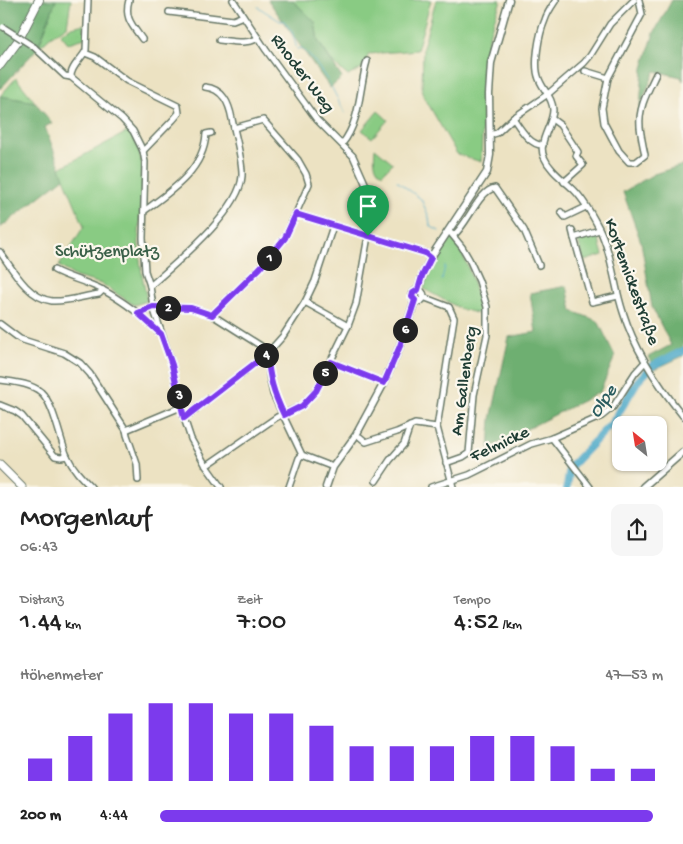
<!DOCTYPE html>
<html lang="de">
<meta charset="utf-8">
<style>
:root{--surface:#fff;--page:#f6f6f6;--text:#222;--muted:#767676;--accent:#7c3aed}
body{margin:0;font-family:"Gochi Hand",sans-serif;background:var(--page);color:var(--text);height:100vh;display:flex;flex-direction:column;font-size:19px;white-space:nowrap}
*{box-sizing:border-box;margin:0}
p{font-size:16px;color:var(--muted)}
.icon{flex:none;width:28px;height:28px;fill:none;stroke:currentColor;stroke-width:2;stroke-linecap:round;stroke-linejoin:round}
.map{position:relative;height:487px;overflow:hidden}
.details{display:flex;flex-direction:column;background:var(--surface);flex:1}
.details>*{flex:none}
.needle{width:32px;rotate:330deg}
.fabs{position:absolute;left:612px;top:416px;display:grid;gap:10px}
.fabs a{display:grid;place-items:center;width:55px;height:55px;border-radius:10px;background:var(--surface);box-shadow:0 1px 4px #0004;font-size:25px}
.pin{position:absolute;display:grid;place-items:center;width:42px;height:42px;color:#fff;margin:-51px -21px;border-radius:50% 50% 50% 0;rotate:-45deg;box-shadow:0 0 5px #0007}
.pin .icon{rotate:45deg}
.km{position:absolute;width:25px;height:25px;margin:-12px;border-radius:50%;background:#222;color:#fff;font-size:14px;line-height:25px;text-align:center}
.round{display:grid;place-items:center;flex:none;width:52px;height:52px;border-radius:10px;background:var(--page)}
.headline{display:flex;align-items:center;justify-content:space-between;height:85px;padding:0 20px}
h1{font-size:28px;font-weight:600;line-height:38px}
.stats{display:grid;grid-template-columns:repeat(3,1fr);gap:8px;height:85px;padding:5px 20px}
.stats div{display:grid;align-content:center}
.stats b{font-size:25px;font-weight:600}
.stats small{font-size:14px;font-weight:400}
.stats p{font-size:14px}
.chart{height:140px;padding:10px 20px}
.chart p{display:flex;justify-content:space-between}
.chart svg{width:100%;height:90px;margin-top:5px;stroke:var(--accent);stroke-width:6}
ul{padding:0 20px;list-style:none;font-size:16px}
li{display:grid;grid-template-columns:80px 60px 1fr;align-items:center;height:38px}
li i{height:12px;border-radius:6px;background:var(--accent)}
.map>svg:first-child{display:block}
.green{fill:#89cb83;stroke:#54845c}
.forest{fill:#6eaf71;stroke:#467652}
.lines{fill:none;stroke-linecap:round;stroke-linejoin:round}
.stream{stroke:#48a7c7;stroke-width:1}
.river{stroke:#48a7c7;stroke-width:8}
.minor-casing{stroke:#677766;stroke-width:8}
.tertiary-casing{stroke:#677766;stroke-width:9}
.secondary-casing{stroke:#677766;stroke-width:9}
.primary-casing{stroke:#677766;stroke-width:10}
.minor{stroke:#fff;stroke-width:5}
.tertiary{stroke:#fff;stroke-width:6}
.secondary{stroke:#fff;stroke-width:7}
.primary{stroke:#fff;stroke-width:8}
.minor-bridge-casing{stroke:#677766;stroke-width:8;stroke-linecap:butt}
.minor-bridge{stroke:#fff;stroke-width:5}
.route-casing{stroke:#fff;stroke-width:10}
.route{stroke:#7c3aed;stroke-width:6}
.labels{text-anchor:middle;dominant-baseline:central;stroke-width:4.5;stroke-linejoin:round;paint-order:stroke}
.street-label{font-size:18px;fill:#1f3d34;stroke:#fbf7ec}
.park-label{font-size:18px;fill:#3a6048;stroke:#fbf7ec}
.water-label{font-size:19px;font-style:italic;fill:#2b5d60;stroke:#fbf7ec}
</style>
<div class="map">
<svg width="683" height="487" viewBox="0 0 683 487">
<rect width="100%" height="100%" fill="#fbf7ec"/>
<filter id="ink" filterUnits="userSpaceOnUse"><feTurbulence type="fractalNoise" baseFrequency=".02" numOctaves="2"/><feDisplacementMap in="SourceGraphic" scale="10" xChannelSelector="R" yChannelSelector="G"/><feConvolveMatrix kernelMatrix="1 2 1 2 8 2 1 2 1" color-interpolation-filters="sRGB"/></filter>
<filter id="wash" filterUnits="userSpaceOnUse"><feTurbulence type="fractalNoise" baseFrequency=".0096" numOctaves="4" result="noise"/><feDisplacementMap in="SourceGraphic" scale="20" xChannelSelector="R" yChannelSelector="G"/><feGaussianBlur stdDeviation="1.12" result="paint"/><feColorMatrix in="noise" values="0 0 0 0 0 0 0 0 0 0 0 0 0 0 0 0 0 1.4 0 .05"/><feComposite in="paint" operator="in"/></filter>
<g filter="url(#wash)">
<rect width="100%" height="100%" fill="#ece2c2"/>
<g class="green">
<polygon points="56,0 71,0 67,26 50,37 38,48"/>
<polygon points="292,0 431,0 417,50 369,54 362,68 348,76 333,63 318,41 315,22"/>
<polygon points="436,0 501,0 490,32 485,59 481,162 457,154 423,95 422,88 423,47"/>
<polygon points="84,24 85,38 68,43 60,33 72,27"/>
<polygon points="16,78 35,102 0,96"/>
<polygon points="378,111 388,120 372,138 362,130"/>
<path d="M129,131C152,166 140,197 139,235C138,257 143,280 147,301L134,305L102,284L76,277L59,266L84,226L60,168Z"/>
<path d="M375,148L393,163L382,174C373,167 374,159 375,148Z"/>
<polygon points="597,234 603,255 584,261 578,240"/>
<path d="M449,238H453C464,251 480,297 479,314L461,309L424,289L427,276Z"/>
</g>
<g class="forest">
<polygon points="0,0 56,0 37,49 0,89"/>
<polygon points="268,0 292,0 315,22 318,41 342,78 330,88"/>
<polygon points="672,0 683,0 683,81 681,77 655,71 640,106 643,68 654,33"/>
<polygon points="0,96 35,102 52,123 45,127 64,178 0,228"/>
<polygon points="683,165 683,356 655,369 648,357 671,345 652,307 641,242 623,192 654,174"/>
<polygon points="567,286 572,311 598,321 615,356 600,392 489,448 491,419 509,337 536,332 530,293"/>
</g>
<g class="lines">
<g class="stream">
<polyline points="258,7 280,21 284,21 292,32 297,49 302,48 315,62 330,84 330,87"/>
<polyline points="332,88 345,113"/>
<polyline points="397,181 421,199 429,217 430,226 439,231"/>
<polyline points="442,280 445,266"/>
</g>
<polyline class="river" points="567,487 570,467 613,422 637,382 652,366 683,351"/>
</g>
</g>
<g filter="url(#ink)">
<g class="lines">
<g class="minor-casing">
<g id="minor">
<path d="M129,0C124,18 132,25 142,39"/>
<path d="M556,0C552,6 547,13 545,20C539,34 533,65 539,79C543,90 553,98 553,110C553,125 537,142 544,157C550,171 564,180 574,190C585,201 592,215 599,228C612,254 614,285 623,312C635,351 658,385 683,416"/>
<path d="M639,0L642,14L608,78L602,108L604,123L619,151L629,162H636L645,155C643,146 641,136 640,127C638,108 648,91 656,74"/>
<polyline points="169,12 233,20 243,16"/>
<path d="M219,40C230,41 248,45 258,38"/>
<polyline points="34,47 65,76 71,77 122,119 133,131 143,151 145,162 143,238 145,271 150,286 153,307 172,365 184,418 191,439 206,466 221,487"/>
<polyline points="85,53 95,57 127,81 178,106 179,113 173,120 143,151"/>
<polyline points="585,71 608,78"/>
<path d="M71,77C70,67 82,59 86,50L88,0"/>
<path d="M513,118C520,128 530,146 543,145"/>
<polyline points="552,119 560,125 578,152 576,156 583,165 564,182"/>
<polyline points="490,135 497,133 513,118 548,94 584,63 590,56 610,24 634,0"/>
<path d="M342,144C361,121 359,88 367,61"/>
<path d="M144,211C170,192 204,170 206,134L211,133"/>
<polyline points="561,212 565,217 586,207"/>
<polyline points="296,214 425,253 431,257"/>
<polyline points="572,230 574,238"/>
<polyline points="599,230 574,238 592,302 618,296"/>
<path d="M454,235C467,225 479,190 495,188L524,230L539,265"/>
<path d="M0,252C13,270 28,298 52,301C67,302 84,296 99,294L103,290"/>
<path d="M54,270C67,277 80,280 94,286C110,292 124,303 138,313L153,307L191,308L212,315L261,346L267,354L270,380L273,394L302,455L333,467"/>
<path d="M150,286C176,263 240,211 242,176C243,161 235,135 232,119C229,103 223,89 205,87"/>
<polyline points="423,297 449,307 454,318 437,427 453,487"/>
<polyline points="305,302 348,326"/>
<polyline points="138,313 161,334"/>
<polyline points="212,315 260,268 285,238 309,184 306,174 298,160 263,120 234,128"/>
<polyline points="0,324 20,339 64,353 80,363 90,374 126,430 127,435 137,464 138,480"/>
<polyline points="331,362 384,383"/>
<path d="M0,380C13,382 30,383 41,392C54,404 60,440 67,456C73,469 81,477 91,487"/>
<polyline points="0,405 15,411 22,416 55,456 61,457 67,456"/>
<polyline points="184,418 267,354 283,336 305,302 315,281 333,226"/>
<polyline points="126,430 181,407"/>
<polyline points="360,437 366,442 397,432 415,424 437,427"/>
<polyline points="552,438 590,487"/>
<polyline points="446,463 463,457 469,453 474,395 487,335 487,307 479,281 469,259 462,247 449,231"/>
<polyline points="206,466 277,417 302,406 316,391 348,326 356,304 368,236 370,204 365,183 353,156 317,120 266,50 233,0"/>
<polyline points="376,481 390,460 404,444 410,426"/>
<polyline points="289,487 299,458 302,455"/>
<polyline points="431,487 469,475 531,444 552,438 602,416 613,407 635,373 645,362"/>
</g>
</g>
<g class="tertiary-casing">
<g id="tertiary">
<polyline points="418,290 422,277 431,257 487,172 490,155 489,94 491,63 509,0"/>
<circle cx="418" cy="296" r="5.5"/>
<polyline points="326,487 333,467 356,435 384,383 400,346 415,300"/>
<polyline points="643,487 683,452"/>
</g>
</g>
<g class="secondary-casing">
<polyline id="secondary" points="0,465 22,487"/>
</g>
<g class="primary-casing">
<polyline id="primary" points="0,65 18,41 39,0"/>
</g>
<use href="#minor" class="minor"/>
<use href="#tertiary" class="tertiary"/>
<use href="#secondary" class="secondary"/>
<use href="#primary" class="primary"/>
<g class="minor-bridge-casing">
<polyline id="minor-bridge" points="3,27 34,47"/>
</g>
<use href="#minor-bridge" class="minor-bridge"/>
</g>
</g>
<g class="lines" filter="url(#ink)">
<g class="route-casing">
<path id="route" d="M296,214L425,253L431,258L422,276L418,290L413,293L412,297L415,300L400,346L384,383L331,362L316,391L302,406L284,415C273,392 270,380 267,354L184,418L172,365L161,334L138,313L153,307L191,308L212,315L260,268L285,238Z"/>
</g>
<use href="#route" class="route"/>
</g>
<g class="labels">
<g class="street-label">
<text transform="translate(302 74) rotate(53)">Rhoder Weg</text>
<text transform="translate(631 282) rotate(70)">Kortemickestraße</text>
<text transform="translate(465 381) rotate(-82)">Am Gallenberg</text>
<text transform="translate(500 445) rotate(-25)">Felmicke</text>
</g>
<g class="park-label">
<text x="107" y="252">Schützenplatz</text>
</g>
<g class="water-label">
<text transform="translate(604 402) rotate(-56)">Olpe</text>
</g>
</g>
</svg>
<div class="fabs">
<a><svg class="needle" viewBox="-14 -14 28 28"><path d="M0-13l5 13h-10z" fill="#e53935"/><path d="M0 13l5-13h-10z" fill="#767676"/></svg></a>
</div>
<div class="pin" style="left:368px;top:236px;background:#1e9e55"><svg class="icon" aria-label="arrive" viewBox="0 0 24 24"><path d="M6 21V4h12l-3 4 3 4H6"/></svg></div>
<b class="km" style="left:269px;top:258px">1</b>
<b class="km" style="left:168px;top:308px">2</b>
<b class="km" style="left:179px;top:396px">3</b>
<b class="km" style="left:266px;top:355px">4</b>
<b class="km" style="left:325px;top:373px">5</b>
<b class="km" style="left:405px;top:330px">6</b>
</div>
<section class="details">
<div class="headline"><div><h1>Morgenlauf</h1><p>06:43</p></div><a class="round"><svg class="icon" aria-label="share" viewBox="0 0 24 24"><path d="M12 15V3M7 8l5-5 5 5M5 13v7h14v-7"/></svg></a></div>
<div class="stats">
<div><p>Distanz</p><b>1.44<small> km</small></b></div>
<div><p>Zeit</p><b>7:00</b></div>
<div><p>Tempo</p><b>4:52<small> /km</small></b></div>
</div>
<div class="chart"><p><span>Höhenmeter</span>47–53 m</p>
<svg viewBox="0 0 160 44" preserveAspectRatio="none"><path d="M5 44V33M15 44V22M25 44V11M35 44V6M45 44V6M55 44V11M65 44V11M75 44V17M85 44V27M95 44V27M105 44V27M115 44V22M125 44V22M135 44V27M145 44V38M155 44V38"/></svg>
</div>
<ul>
<li><b>200 m</b>4:44<i style="width:98%"></i></li>
</ul>
</section>
